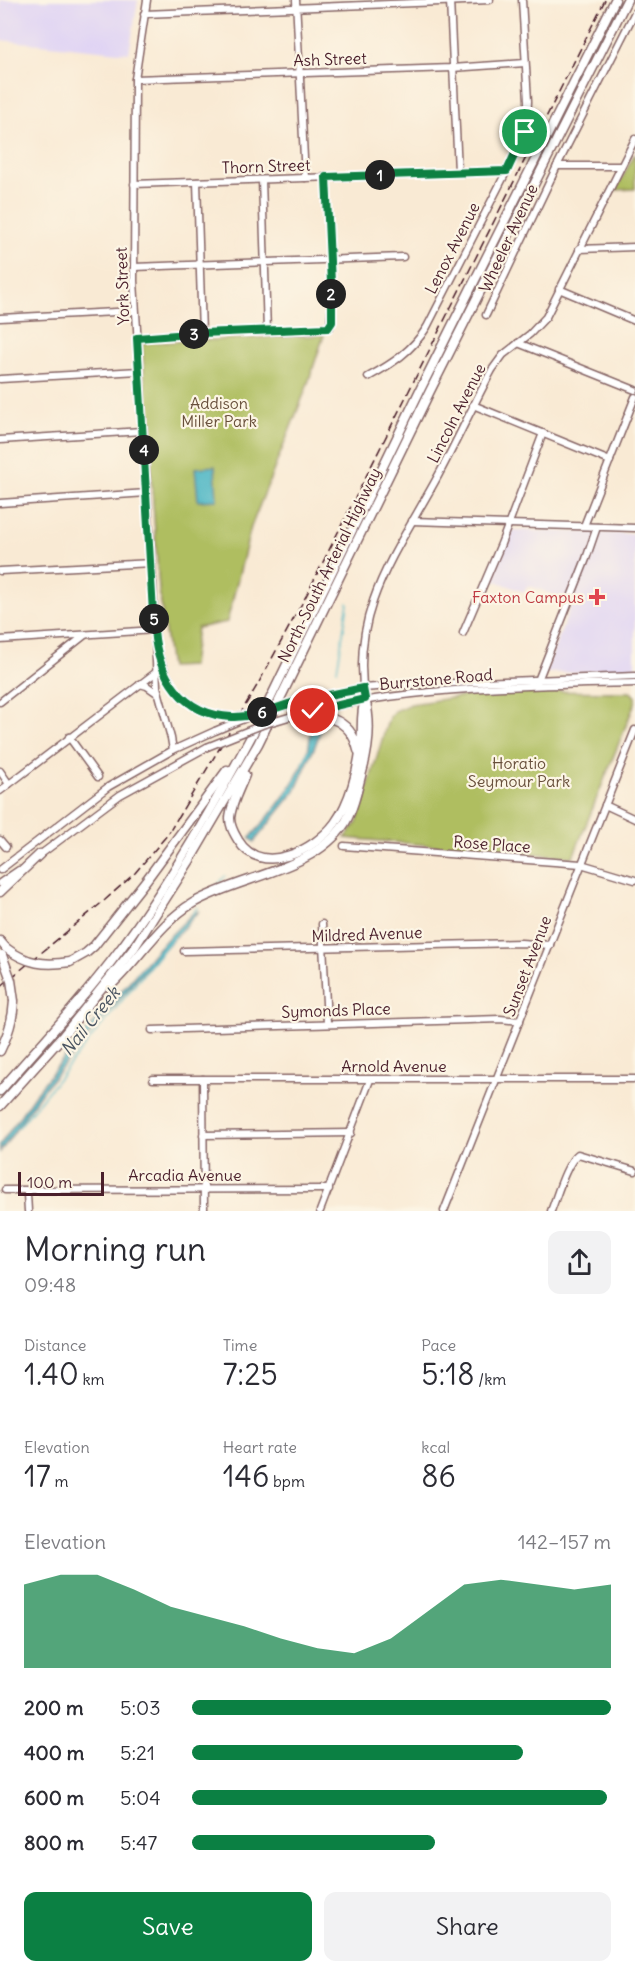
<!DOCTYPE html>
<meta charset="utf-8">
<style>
:root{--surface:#fff;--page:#f2f2f3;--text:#2b2b33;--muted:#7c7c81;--accent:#0b8043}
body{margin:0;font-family:Delius,sans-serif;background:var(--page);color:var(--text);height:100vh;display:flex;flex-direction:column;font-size:22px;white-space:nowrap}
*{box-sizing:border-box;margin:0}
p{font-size:20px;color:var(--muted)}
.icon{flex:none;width:33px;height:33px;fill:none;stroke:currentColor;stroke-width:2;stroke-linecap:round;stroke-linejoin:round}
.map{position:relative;height:1211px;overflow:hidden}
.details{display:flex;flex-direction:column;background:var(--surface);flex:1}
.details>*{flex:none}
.scale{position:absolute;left:18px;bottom:15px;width:86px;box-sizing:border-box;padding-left:6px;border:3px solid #4a1f2b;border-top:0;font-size:16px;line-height:21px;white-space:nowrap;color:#4a1f2b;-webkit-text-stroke:4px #fcf5e5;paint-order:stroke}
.pin{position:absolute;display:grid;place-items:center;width:51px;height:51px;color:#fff;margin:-26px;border:3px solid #fff;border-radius:50%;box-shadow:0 2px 6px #0007}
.km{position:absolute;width:30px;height:30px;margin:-15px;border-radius:50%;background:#222;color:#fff;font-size:16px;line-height:30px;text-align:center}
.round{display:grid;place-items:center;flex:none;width:63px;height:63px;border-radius:12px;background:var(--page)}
.overview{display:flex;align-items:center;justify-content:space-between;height:102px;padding:0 24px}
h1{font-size:33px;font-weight:600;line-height:45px}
.figures{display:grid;grid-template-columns:repeat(3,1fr);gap:9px;height:102px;padding:6px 24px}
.figures div{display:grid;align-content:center}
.figures b{font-size:30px;font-weight:600}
.figures small{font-size:16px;font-weight:400}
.figures p{font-size:16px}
.chart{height:168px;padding:12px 24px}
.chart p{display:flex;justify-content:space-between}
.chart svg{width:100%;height:108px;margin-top:6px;fill:var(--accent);opacity:.7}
.cta{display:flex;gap:12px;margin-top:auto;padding:12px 24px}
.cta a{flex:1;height:69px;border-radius:12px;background:var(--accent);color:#fff;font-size:24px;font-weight:600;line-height:69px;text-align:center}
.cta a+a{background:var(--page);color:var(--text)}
ul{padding:0 24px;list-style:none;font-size:20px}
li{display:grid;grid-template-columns:96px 72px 1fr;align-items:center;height:45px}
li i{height:15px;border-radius:8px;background:var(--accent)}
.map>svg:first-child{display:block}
.built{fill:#e0d4f4}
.green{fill:#afbe60;stroke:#7c6e46;stroke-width:1.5}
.water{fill:#49b5c4;stroke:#4a6a78;stroke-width:1.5}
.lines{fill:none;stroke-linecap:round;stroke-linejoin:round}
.stream{stroke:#49b5c4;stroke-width:1.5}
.minor-casing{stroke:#876666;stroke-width:9}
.highway-casing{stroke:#876666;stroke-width:11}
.minor{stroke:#fff;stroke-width:6}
.highway{stroke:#fff;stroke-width:8}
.rail{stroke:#4a1f2b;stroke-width:1.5;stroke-dasharray:9 4.5;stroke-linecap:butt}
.minor-bridge-casing{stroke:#876666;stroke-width:9;stroke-linecap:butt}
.highway-bridge-casing{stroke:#876666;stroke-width:11;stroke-linecap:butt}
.minor-bridge{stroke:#fff;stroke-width:6}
.highway-bridge{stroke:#fff;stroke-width:8}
.route-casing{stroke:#fff;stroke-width:12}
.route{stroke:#0b8043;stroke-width:8}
.health-dot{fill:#e0444e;stroke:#fcf5e5;stroke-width:2}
.labels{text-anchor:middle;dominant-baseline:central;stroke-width:4.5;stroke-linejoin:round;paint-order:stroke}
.street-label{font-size:16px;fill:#4a1f2b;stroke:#fcf5e5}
.park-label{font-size:16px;fill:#684f3b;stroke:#fcf5e5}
.health-label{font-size:16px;fill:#be3a42;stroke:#fcf5e5;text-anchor:end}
.water-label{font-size:18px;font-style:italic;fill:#4a5461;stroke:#fcf5e5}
</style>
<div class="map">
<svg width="635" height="1211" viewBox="0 0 635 1211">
<rect width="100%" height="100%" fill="#fcf5e5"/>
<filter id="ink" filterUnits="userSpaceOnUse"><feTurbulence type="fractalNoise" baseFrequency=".0167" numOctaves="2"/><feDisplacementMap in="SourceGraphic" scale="12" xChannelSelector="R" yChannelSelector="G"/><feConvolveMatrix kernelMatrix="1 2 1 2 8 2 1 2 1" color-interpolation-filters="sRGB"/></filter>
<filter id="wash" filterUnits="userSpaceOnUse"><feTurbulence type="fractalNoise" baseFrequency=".008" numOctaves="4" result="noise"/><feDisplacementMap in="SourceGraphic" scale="24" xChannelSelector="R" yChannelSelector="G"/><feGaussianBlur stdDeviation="1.35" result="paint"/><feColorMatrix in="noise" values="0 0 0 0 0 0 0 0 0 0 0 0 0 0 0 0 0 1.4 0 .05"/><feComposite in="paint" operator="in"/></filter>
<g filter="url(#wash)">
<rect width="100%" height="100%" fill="#f9ead4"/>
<g class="built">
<polygon points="0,0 138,0 129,53 0,40"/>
<polygon points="513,530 635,534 635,671 545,673 572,603 528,585 524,592 491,579"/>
</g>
<g class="green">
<polygon points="635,153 635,189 616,190"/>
<polygon points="324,335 306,389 251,527 227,622 197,628 192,666 170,667 159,590 142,343"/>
<polygon points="526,691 631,692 635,697 635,703 573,857 345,838 357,823 385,730 389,718 394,711 411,704 485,693"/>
</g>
<g class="water">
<polygon points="215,466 217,500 198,501 195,468"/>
<path d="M317,718H325L315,746L295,791L254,842L250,838C273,812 292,789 306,757C312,743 307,730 317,718Z"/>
<path d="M199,911L138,977L43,1090C28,1110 15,1132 0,1152V1145L38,1090L64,1058L158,948L191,915Z"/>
</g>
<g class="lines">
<g class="stream">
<polyline points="337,670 348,603"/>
<polyline points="303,763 309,750"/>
<polyline points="216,887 225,876"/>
<polyline points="192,914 198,907"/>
<polyline points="18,1128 176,934"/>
</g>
</g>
</g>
<g filter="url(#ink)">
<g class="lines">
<g class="minor-casing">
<g id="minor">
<polyline points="147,0 135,79 134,281 153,583 157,687 171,738 173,750"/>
<polyline points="296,0 305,178"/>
<polyline points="450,1 458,171"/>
<polyline points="144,14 490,0"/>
<polyline points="135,79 452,68 525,63"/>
<polyline points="557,166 621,166"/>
<polyline points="262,180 267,331"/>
<polyline points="197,182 202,333"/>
<polyline points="134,184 506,171"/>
<polyline points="579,249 635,247"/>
<polyline points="134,267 403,257"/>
<polyline points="559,289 635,321"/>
<polyline points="486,315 557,166 635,12"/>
<polyline points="0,318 135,311"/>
<polyline points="137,338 202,333 312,330 330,327 332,304 326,177"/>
<polyline points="518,343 635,390"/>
<path d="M368,377C392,364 412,351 427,327L521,143L527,123L528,101L522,0"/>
<polyline points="0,379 139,371"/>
<polyline points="473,405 610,461"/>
<polyline points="0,440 142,431"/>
<polyline points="0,503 147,493"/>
<polyline points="412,521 635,528"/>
<polyline points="584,526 635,397"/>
<polyline points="0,571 152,563"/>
<polyline points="463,633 501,544 543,433"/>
<polyline points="0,640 155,630"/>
<path d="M158,652C168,684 178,701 211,714"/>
<polyline points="537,683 586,559 597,527"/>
<polyline points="140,684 147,686 157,693"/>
<path d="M365,699C349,610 398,550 438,476C457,441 473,405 492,370L503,355L530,334L546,317L635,139"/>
<polyline points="0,702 85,635"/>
<polyline points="298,702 363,688 405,685 635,676"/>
<path d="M304,713C412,686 525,686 635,683"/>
<polyline points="69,737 98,777"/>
<polyline points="0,771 9,784"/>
<polyline points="0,791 163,667"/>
<polyline points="605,805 635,819"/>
<polyline points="0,840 6,847"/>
<polyline points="344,846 581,864 635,880"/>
<polyline points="37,857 120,795 207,747"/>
<polyline points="0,870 108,787 173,750 215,731"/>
<polyline points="0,883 19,870"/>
<polyline points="322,924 327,1023"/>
<polyline points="184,951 521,943 550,945"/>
<polyline points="152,1030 500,1019 520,1021"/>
<polyline points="153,1079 635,1079"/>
<polyline points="203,1079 204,1211"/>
<polyline points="203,1135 351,1133"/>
<polyline points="5,1190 329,1189"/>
<polyline points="28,1211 27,1194 29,1191"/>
<polyline points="320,1211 370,1080"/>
<polyline points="444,1211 635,730"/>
<path d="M551,1211C557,1196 566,1163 578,1154L635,1171"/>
</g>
</g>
<g class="highway-casing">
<g id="highway">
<path d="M292,716C321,714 350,715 358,750"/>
<path d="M245,775C240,788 231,804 230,818C230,827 234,833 238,840C261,878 315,850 335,823C350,802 358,771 361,745C363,729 360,715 365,699"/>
<polyline points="0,892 40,854"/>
<polyline points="0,941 6,948"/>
<polyline points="70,962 86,953 94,946 147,879 227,770"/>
<path d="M109,987C138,961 159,923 193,903C239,876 314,871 345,823C353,809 357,792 361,776C368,752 372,724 365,699"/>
<path d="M0,1051C8,1034 13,1020 14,1001"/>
<path d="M0,1091C39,1046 80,1003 116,955C169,885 217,800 259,722L421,388L615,0"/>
<polyline points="0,1106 62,1037 134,948 190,860 258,744 430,391 627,0"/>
</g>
</g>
<use href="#minor" class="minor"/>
<use href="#highway" class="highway"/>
<polyline class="rail" points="0,987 105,900 135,873 168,834 258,684 306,596 605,0"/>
<g class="minor-bridge-casing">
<g id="minor-bridge">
<polyline points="211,714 233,717 246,715"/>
<polyline points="215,731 255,714 298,702"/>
<polyline points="207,747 262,725 292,716"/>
</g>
</g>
<g class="highway-bridge-casing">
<g id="highway-bridge">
<path d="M6,948C27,964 45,966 70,962"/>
<polyline points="2,955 11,980 14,1001"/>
</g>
</g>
<use href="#minor-bridge" class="minor-bridge"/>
<use href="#highway-bridge" class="highway-bridge"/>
</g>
</g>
<g class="lines" filter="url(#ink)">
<g class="route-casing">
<path id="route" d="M313,711L365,699L363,688C342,693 321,696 300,701C278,706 255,718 232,717C182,715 158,676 154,630L137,338L202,333L328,328L332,322V304L326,177L507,171L525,132"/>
</g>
<use href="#route" class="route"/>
</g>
<path class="health-dot" d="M594 588h6v6h6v6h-6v6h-6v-6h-6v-6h6z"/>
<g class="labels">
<g class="street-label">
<text transform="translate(330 59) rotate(-2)">Ash Street</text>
<text transform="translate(266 166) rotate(-2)">Thorn Street</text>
<text transform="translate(508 238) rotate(-65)">Wheeler Avenue</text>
<text transform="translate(452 248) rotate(-63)">Lenox Avenue</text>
<text transform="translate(122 286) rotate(-92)">York Street</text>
<text transform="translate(456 413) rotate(-63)">Lincoln Avenue</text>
<text transform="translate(329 565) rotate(-64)">North-South Arterial Highway</text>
<text transform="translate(436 679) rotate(-5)">Burrstone Road</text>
<text transform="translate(492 844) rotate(4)">Rose Place</text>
<text transform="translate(367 934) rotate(-2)">Mildred Avenue</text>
<text transform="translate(527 966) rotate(-69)">Sunset Avenue</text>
<text transform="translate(336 1010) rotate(-2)">Symonds Place</text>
<text x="394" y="1066">Arnold Avenue</text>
<text x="185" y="1175">Arcadia Avenue</text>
</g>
<g class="park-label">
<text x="219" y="403">Addison<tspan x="219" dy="18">Miller Park</tspan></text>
<text x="519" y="763">Horatio<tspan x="519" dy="18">Seymour Park</tspan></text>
</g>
<g class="health-label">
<text x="584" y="597">Faxton Campus</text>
</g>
<g class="water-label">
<text transform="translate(90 1021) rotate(-51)">Nail Creek</text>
</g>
</g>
</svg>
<div class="scale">100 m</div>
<div class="pin" style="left:525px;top:132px;background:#1e9e55"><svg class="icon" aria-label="arrive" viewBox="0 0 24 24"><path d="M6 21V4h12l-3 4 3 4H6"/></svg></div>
<div class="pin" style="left:313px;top:711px;background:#d93025"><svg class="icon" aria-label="check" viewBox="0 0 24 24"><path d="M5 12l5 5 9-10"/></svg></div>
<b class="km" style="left:380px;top:175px">1</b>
<b class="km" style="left:331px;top:294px">2</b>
<b class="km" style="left:194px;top:334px">3</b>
<b class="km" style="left:144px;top:450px">4</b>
<b class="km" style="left:154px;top:619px">5</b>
<b class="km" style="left:262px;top:712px">6</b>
</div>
<section class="details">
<div class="overview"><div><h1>Morning run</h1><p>09:48</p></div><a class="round"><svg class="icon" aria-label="share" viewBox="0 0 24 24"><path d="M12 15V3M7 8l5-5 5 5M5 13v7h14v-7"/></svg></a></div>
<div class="figures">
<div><p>Distance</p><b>1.40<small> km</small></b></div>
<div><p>Time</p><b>7:25</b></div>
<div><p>Pace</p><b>5:18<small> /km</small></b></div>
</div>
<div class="figures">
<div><p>Elevation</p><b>17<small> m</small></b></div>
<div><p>Heart rate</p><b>146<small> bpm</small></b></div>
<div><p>kcal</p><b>86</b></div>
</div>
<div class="chart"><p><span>Elevation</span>142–157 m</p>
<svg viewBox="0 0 160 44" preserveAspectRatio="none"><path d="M0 44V10L10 6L20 6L30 12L40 19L50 23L60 27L70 32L80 36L90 38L100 32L110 21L120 10L130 8L140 10L150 12L160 10V44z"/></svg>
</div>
<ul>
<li><b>200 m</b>5:03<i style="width:100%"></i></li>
<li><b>400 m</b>5:21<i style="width:79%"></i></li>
<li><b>600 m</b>5:04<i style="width:99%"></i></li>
<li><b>800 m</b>5:47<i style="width:58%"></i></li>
</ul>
<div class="cta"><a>Save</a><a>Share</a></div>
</section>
